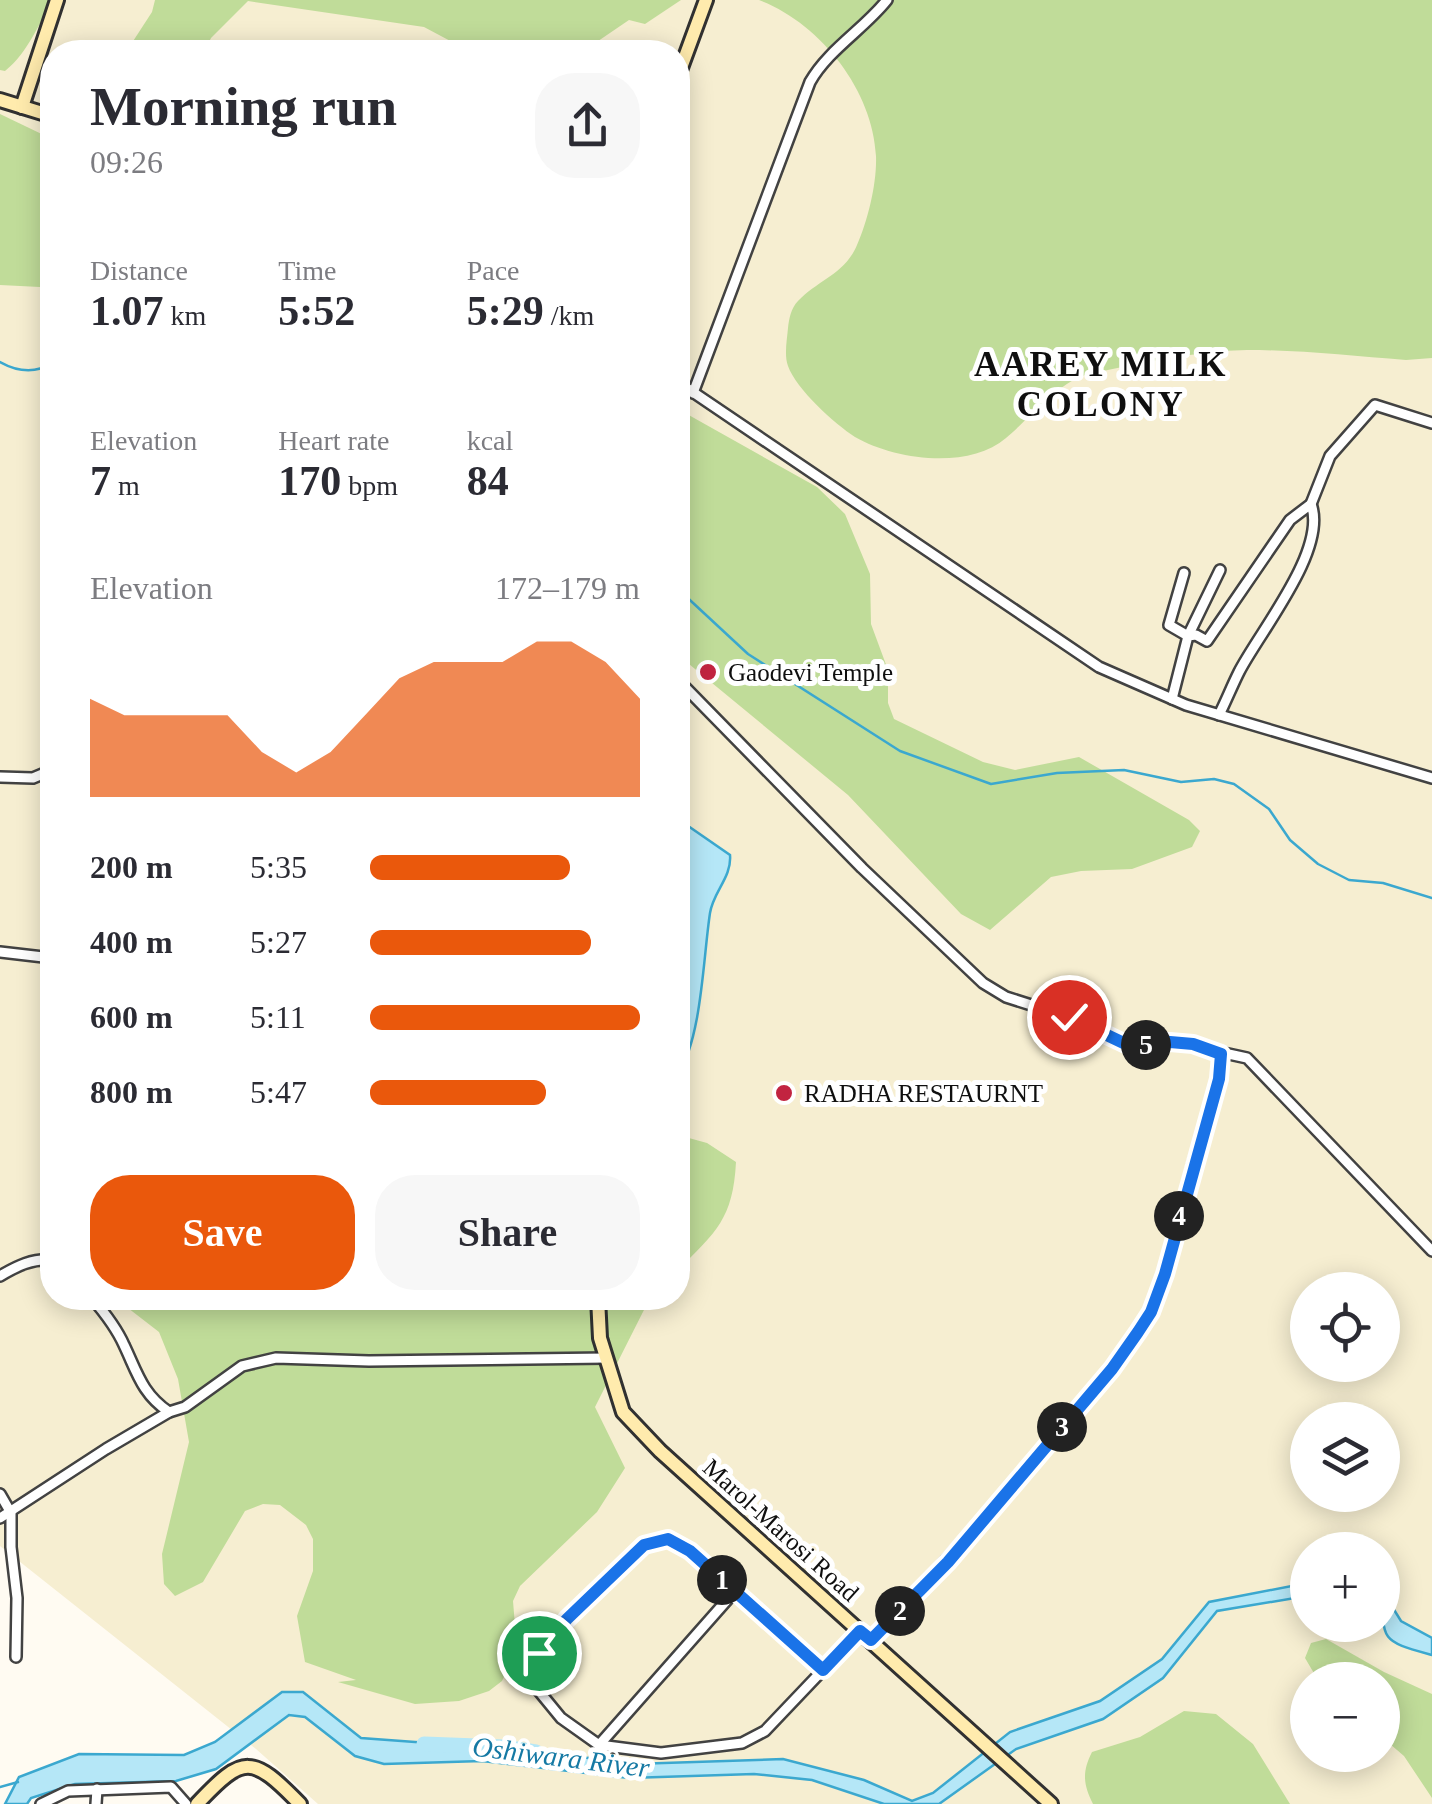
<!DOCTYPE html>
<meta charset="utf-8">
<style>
:root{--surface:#fff;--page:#f7f7f7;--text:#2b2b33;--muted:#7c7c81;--accent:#ea580c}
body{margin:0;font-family:Georgia,serif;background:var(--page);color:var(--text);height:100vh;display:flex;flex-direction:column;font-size:38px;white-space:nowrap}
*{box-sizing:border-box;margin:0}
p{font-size:32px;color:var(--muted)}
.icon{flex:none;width:55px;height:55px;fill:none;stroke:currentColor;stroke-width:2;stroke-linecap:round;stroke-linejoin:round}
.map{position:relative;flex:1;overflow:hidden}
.panel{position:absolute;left:40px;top:40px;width:650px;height:1270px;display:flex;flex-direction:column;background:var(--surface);border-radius:40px;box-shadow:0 5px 25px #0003}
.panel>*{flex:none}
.buttons{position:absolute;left:1290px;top:1272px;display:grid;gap:20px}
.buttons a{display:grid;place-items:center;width:110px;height:110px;border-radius:50%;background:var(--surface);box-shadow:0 5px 25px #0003;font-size:50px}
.pin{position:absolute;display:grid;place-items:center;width:85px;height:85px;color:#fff;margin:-42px;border:5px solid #fff;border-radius:50%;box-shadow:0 2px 10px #0007}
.km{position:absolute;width:50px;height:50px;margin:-25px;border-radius:50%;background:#222;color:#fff;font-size:28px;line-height:50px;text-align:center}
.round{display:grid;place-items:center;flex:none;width:105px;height:105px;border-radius:40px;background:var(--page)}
.headline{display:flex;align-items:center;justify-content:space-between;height:170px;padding:0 50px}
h1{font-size:55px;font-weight:700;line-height:75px}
.figures{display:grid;grid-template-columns:repeat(3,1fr);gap:15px;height:170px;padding:10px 50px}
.figures div{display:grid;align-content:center}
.figures b{font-size:42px;font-weight:700}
.figures small{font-size:28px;font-weight:400}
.figures p{font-size:28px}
.chart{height:280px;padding:20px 50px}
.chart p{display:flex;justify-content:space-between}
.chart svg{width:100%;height:180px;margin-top:10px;fill:var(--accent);opacity:.7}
.primary-button{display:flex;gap:20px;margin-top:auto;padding:20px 50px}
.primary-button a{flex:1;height:115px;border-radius:40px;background:var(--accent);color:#fff;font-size:40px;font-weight:700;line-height:115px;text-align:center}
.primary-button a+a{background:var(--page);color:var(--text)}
ul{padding:0 50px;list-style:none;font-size:32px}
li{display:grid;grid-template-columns:160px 120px 1fr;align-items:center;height:75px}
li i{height:25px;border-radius:12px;background:var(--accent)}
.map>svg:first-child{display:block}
.farmland{fill:#f6eed1;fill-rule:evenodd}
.forest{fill:#c0dc99}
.water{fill:#b5e7f7;stroke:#3ba8cf;stroke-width:2.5}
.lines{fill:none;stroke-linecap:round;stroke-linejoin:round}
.stream{stroke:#3ba8cf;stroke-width:2.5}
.river{stroke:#b5e7f7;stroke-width:15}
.street-casing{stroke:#424242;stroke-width:14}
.secondary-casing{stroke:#313131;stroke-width:18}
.street{stroke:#fff;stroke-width:9}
.secondary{stroke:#ffebad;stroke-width:12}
.route-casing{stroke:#fff;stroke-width:20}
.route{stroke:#1a73e8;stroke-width:12}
.poi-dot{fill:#c22440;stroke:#fff;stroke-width:4}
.labels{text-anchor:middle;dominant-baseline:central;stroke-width:10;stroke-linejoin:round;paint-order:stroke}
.poi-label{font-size:25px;fill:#0f0f0f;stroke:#fff;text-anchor:start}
.street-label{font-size:25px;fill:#0f0f0f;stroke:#fff}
.water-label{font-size:28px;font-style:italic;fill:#1579a4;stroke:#fff}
.district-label{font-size:35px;font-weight:bold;letter-spacing:2.5px;fill:#0f0f0f;stroke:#fff}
</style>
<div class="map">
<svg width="1432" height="1804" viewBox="0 0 1432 1804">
<rect width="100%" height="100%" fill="#fffbf2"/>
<path class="farmland" d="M0,0H1432V1804H318L256,1749L0,1546ZM52,52H678V1298H52ZM1308,1290H1382V1365H1308ZM1308,1420H1382V1495H1308ZM1308,1550H1382V1625H1308ZM1308,1680H1382V1755H1308Z"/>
<g class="forest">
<path d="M0,0H55C37,24 29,52 5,71L0,70Z"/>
<polygon points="155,0 681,0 645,24 629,20 582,52 471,52 424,27 248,1 211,38 204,52 126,52 152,12"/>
<path d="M759,0H1432V358L1406,360C1353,356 1300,350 1247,350C1195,351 1140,363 1090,374C1061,379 1029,419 1006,438C969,470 895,460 855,437C835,424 796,389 788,366C784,355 787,340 788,328C789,319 791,308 798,301C818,280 845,274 857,245C868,220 877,183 876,156C873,90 820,23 759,0Z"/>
<polygon points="0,114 52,139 52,271 40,287 0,285"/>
<polygon points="678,409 817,487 845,514 870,574 871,624 888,670 888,703 894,719 983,762 1015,770 1079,757 1189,820 1200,831 1192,847 1132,869 1081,871 1051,877 990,930 961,914 848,795 678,655"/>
<path d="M678,1135L707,1143L736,1162C733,1219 716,1232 678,1270Z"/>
<polygon points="115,1298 650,1298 595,1407 625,1468 597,1512 520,1586 513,1601 517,1650 502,1681 489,1691 459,1701 415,1704 338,1682 356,1680 305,1662 297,1616 313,1571 313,1539 306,1525 280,1505 263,1504 245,1511 203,1582 175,1596 164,1584 162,1554 189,1442 178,1379 159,1332"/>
<polygon points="1326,1639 1384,1672 1432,1694 1432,1798 1404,1756 1383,1738 1382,1680 1318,1680 1305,1658 1311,1643"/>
<path d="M1184,1711L1216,1714L1253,1744L1290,1804H1093C1083,1784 1082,1772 1092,1752L1140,1737Z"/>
</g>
<g class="water">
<path d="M678,819L730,855C732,877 713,892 710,913C703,959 702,1036 678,1075Z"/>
<polygon points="1307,1583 1307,1596 1217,1611 1163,1678 1103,1719 1016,1749 939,1804 884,1804 812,1780 754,1774 629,1778 482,1761 384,1764 355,1756 305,1717 289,1715 216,1769 176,1781 75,1784 31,1798 27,1804 5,1804 19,1777 79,1754 184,1755 215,1742 282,1692 303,1692 361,1738 537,1751 633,1764 783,1759 864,1780 912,1801 933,1793 1010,1732 1100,1701 1162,1659 1209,1602"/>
<path d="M1383,1592L1401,1621L1432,1638V1655C1382,1641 1382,1642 1383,1592Z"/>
</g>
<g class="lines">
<g class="stream">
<path d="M0,362C18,372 35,374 52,363"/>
<polyline points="678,589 748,654 900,751 991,784 1057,773 1124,770 1181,782 1214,779 1234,784 1269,809 1290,840 1318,864 1349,880 1383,883 1432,898"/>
<polyline points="0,1787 18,1782"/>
</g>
<polyline class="river" points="424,1744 504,1747 536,1752"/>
<g class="street-casing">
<g id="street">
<polyline points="678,382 1099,667 1186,705 1432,778"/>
<path d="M693,393L810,82C828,50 864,29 887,0"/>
<polyline points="1311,504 1330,456 1375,405 1432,423"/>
<polyline points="1184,573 1169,625 1188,636 1220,570"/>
<polyline points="678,680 862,868 983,983 1006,997 1069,1017 1132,1047 1169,1041 1247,1058 1432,1251"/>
<path d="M1172,699L1188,636L1196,635L1207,641L1290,520L1311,504C1328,550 1260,631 1239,672C1232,686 1226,701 1219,715"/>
<polyline points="0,777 33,778 52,770"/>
<polyline points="0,952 52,958"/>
<path d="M0,1276C17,1266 33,1258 52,1260"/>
<path d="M92,1298C104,1312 116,1327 124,1345C137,1372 142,1394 169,1412"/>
<polyline points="0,1494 11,1513 11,1547 17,1598 16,1657"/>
<polyline points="0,1518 106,1449 169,1412 185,1407 242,1366 276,1358 369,1361 607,1358"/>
<path d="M871,1641C942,1567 1008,1491 1073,1413C1100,1380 1133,1349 1151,1310C1171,1268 1180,1210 1193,1164C1203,1127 1218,1092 1221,1054"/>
<path d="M823,1670L691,1551C674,1540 663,1536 645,1545L567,1619L530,1667L529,1679L561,1718L599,1745L661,1753L742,1743L765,1731L860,1631"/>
<polyline points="599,1745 735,1591"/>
<polyline points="41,1804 68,1791 171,1787 186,1804"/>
<polyline points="96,1804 97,1789"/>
</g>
</g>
<g class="secondary-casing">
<g id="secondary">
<polyline points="678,76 706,0"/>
<polyline points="0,100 52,116"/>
<polyline points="22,107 57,0"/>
<polyline points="598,1298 600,1338 623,1412 660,1451 1051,1804"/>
<path d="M197,1804C244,1754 252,1755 300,1804"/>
</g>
</g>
<use href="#street" class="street"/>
<use href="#secondary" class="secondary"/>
</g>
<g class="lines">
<g class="route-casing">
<polyline id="route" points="539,1653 567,1619 644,1545 668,1539 690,1551 823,1670 860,1631 871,1640 948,1562 1112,1369 1138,1332 1151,1312 1165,1274 1219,1079 1221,1054 1193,1044 1170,1042 1132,1047 1069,1017"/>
</g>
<use href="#route" class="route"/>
</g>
<g class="poi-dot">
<circle cx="708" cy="672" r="10"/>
<circle cx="784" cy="1093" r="10"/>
</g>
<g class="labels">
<g class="poi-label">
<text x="728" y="672">Gaodevi Temple</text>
<text x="804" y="1093">RADHA RESTAURNT</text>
</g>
<g class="street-label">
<text transform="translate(781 1530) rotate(42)">Marol-Marosi Road</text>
</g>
<g class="water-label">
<text transform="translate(561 1757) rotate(7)">Oshiwara River</text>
</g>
<g class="district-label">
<text x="1101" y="364">AAREY MILK<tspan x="1101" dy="40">COLONY</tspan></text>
</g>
</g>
</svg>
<div class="buttons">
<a><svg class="icon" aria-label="locate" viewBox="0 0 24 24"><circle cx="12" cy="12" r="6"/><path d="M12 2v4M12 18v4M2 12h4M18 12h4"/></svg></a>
<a><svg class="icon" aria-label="layers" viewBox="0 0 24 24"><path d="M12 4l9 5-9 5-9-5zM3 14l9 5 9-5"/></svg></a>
<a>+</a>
<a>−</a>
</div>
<div class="pin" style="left:539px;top:1653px;background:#1e9e55"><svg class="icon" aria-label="arrive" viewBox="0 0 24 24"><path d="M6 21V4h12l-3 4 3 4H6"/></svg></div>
<div class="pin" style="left:1069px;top:1017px;background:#d93025"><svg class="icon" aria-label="check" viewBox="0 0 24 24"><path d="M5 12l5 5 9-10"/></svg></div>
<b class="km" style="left:722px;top:1580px">1</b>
<b class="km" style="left:900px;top:1611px">2</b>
<b class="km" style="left:1062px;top:1427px">3</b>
<b class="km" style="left:1179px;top:1216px">4</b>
<b class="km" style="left:1146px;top:1045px">5</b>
<section class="panel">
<div class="headline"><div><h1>Morning run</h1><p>09:26</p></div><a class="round"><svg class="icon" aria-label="share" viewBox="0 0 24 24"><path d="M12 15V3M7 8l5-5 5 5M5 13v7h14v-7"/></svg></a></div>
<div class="figures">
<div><p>Distance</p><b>1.07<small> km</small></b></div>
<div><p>Time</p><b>5:52</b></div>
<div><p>Pace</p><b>5:29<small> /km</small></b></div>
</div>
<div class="figures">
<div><p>Elevation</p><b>7<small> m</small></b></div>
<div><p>Heart rate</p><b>170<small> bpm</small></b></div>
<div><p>kcal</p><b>84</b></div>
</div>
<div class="chart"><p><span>Elevation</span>172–179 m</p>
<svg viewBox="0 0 160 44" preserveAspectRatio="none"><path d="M0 44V20L10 24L20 24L30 24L40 24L50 33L60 38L70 33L80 24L90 15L100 11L110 11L120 11L130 6L140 6L150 11L160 20V44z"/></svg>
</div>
<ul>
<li><b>200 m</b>5:35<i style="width:74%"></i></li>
<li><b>400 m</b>5:27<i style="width:82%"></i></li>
<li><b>600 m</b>5:11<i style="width:100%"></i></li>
<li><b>800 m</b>5:47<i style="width:65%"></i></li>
</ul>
<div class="primary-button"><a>Save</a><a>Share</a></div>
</section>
</div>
